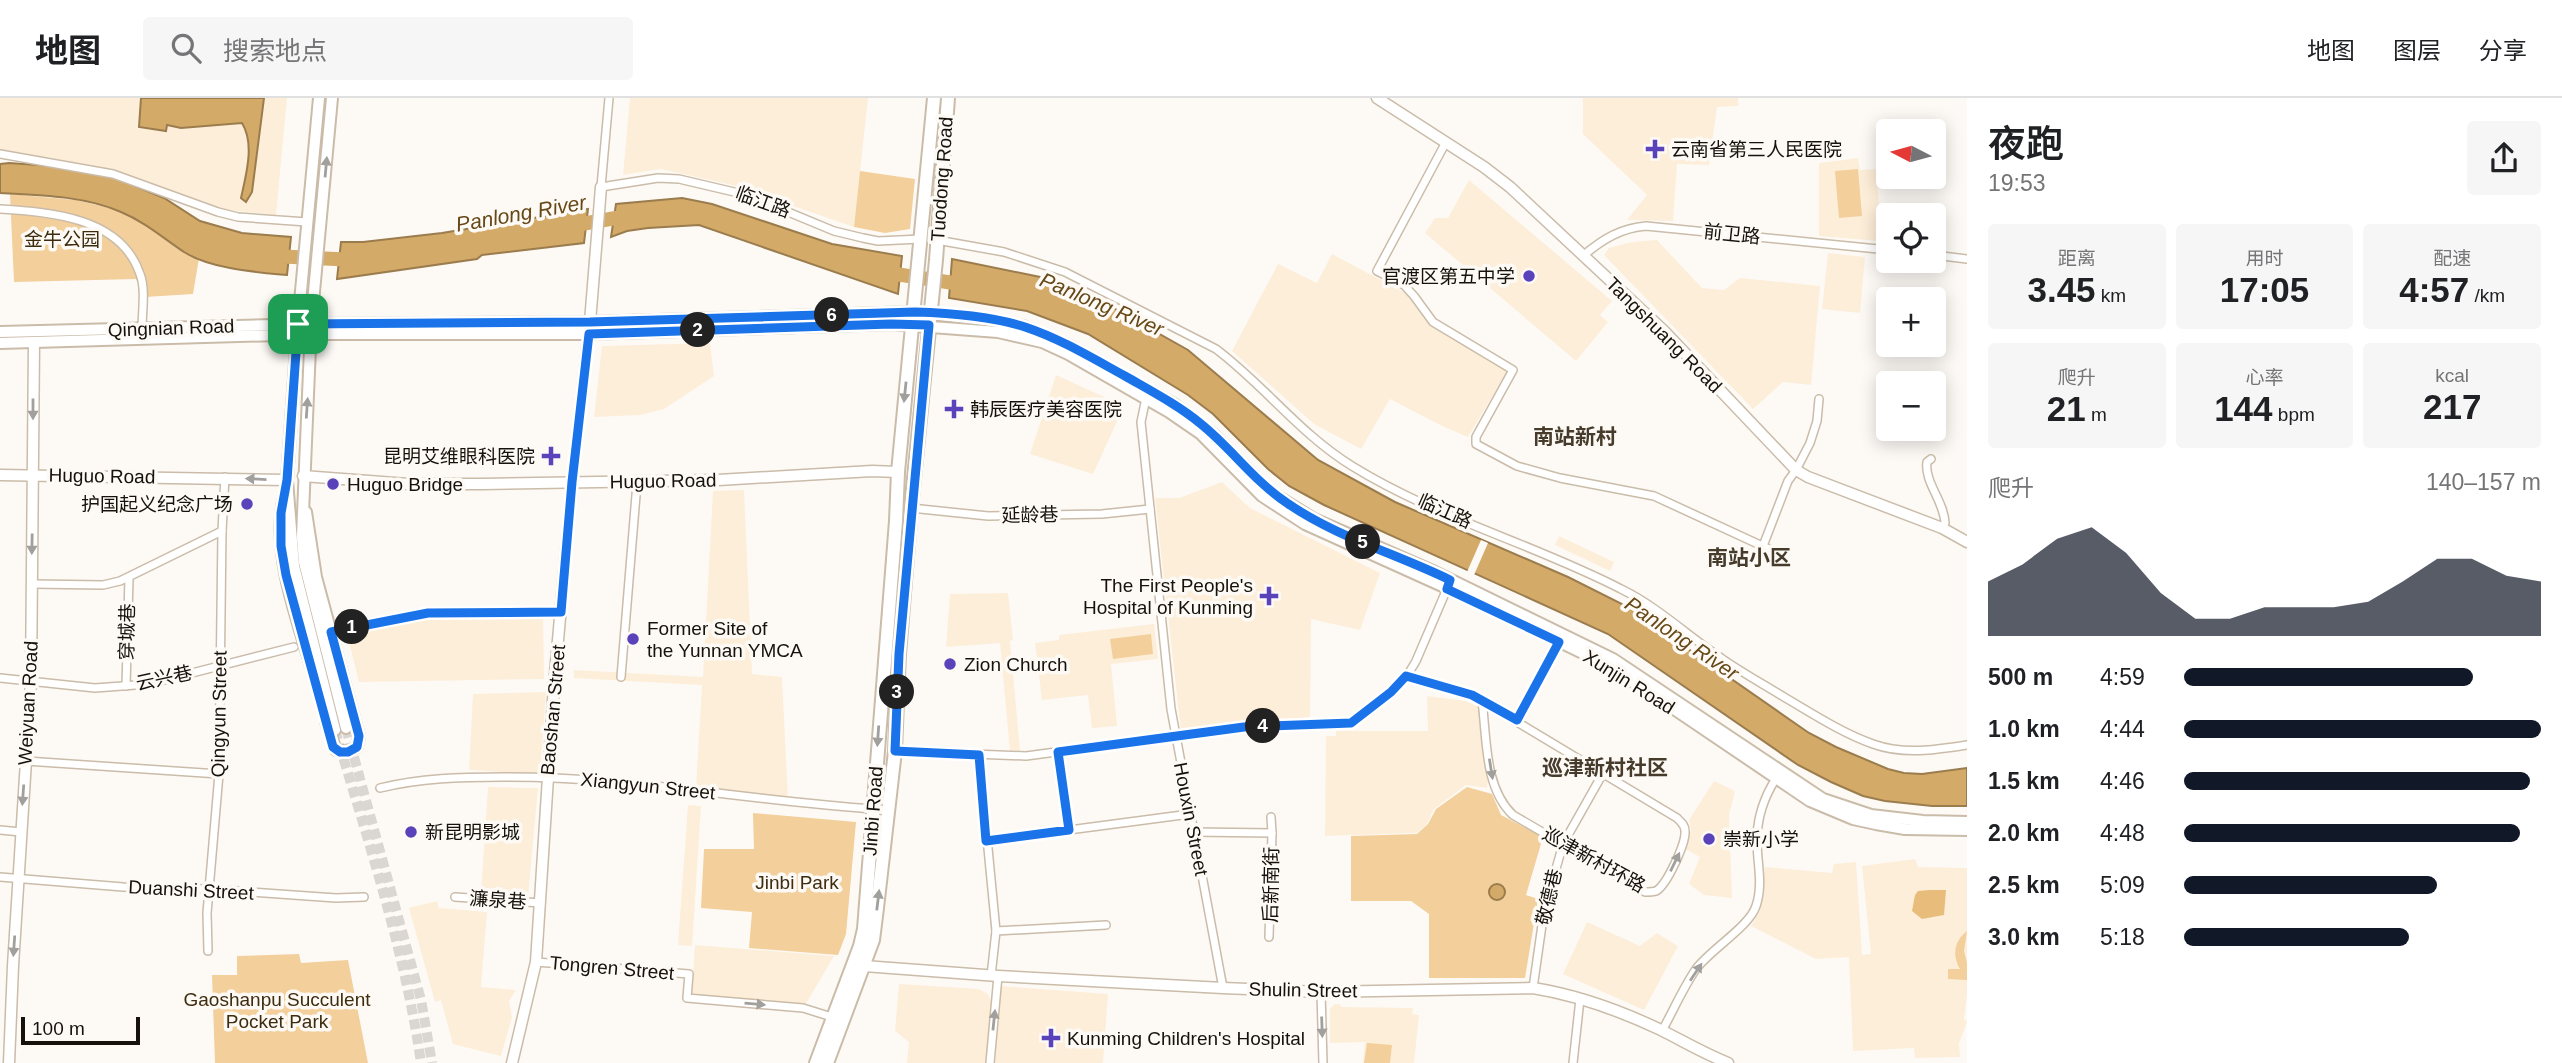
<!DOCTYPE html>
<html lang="zh">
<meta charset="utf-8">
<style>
:root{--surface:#fff;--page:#f6f6f6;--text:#202124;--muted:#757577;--line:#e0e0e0;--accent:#111827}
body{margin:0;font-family:Helvetica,"Noto Sans SC",sans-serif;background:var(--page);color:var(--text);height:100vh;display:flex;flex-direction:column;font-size:26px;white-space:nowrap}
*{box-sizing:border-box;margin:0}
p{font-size:23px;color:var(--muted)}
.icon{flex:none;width:38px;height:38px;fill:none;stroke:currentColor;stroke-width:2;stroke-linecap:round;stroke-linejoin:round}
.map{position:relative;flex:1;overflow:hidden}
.drawer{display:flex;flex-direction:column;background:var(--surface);width:595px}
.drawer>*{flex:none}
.needle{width:46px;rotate:276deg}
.buttons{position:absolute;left:1876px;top:21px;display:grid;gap:14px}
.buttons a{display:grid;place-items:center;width:70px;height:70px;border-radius:7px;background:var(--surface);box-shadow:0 4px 18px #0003;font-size:35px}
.scale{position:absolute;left:21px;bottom:18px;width:119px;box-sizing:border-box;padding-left:7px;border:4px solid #16120b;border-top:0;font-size:19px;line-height:24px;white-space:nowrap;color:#16120b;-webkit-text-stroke:5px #fdfaf6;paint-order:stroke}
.pin{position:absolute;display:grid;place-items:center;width:60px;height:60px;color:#fff;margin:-30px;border-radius:14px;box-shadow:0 4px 10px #0006}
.km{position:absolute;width:35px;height:35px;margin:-18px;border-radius:50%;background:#222;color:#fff;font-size:19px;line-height:35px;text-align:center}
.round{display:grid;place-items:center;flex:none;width:74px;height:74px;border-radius:7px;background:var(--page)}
.summary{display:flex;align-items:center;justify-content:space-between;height:119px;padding:0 21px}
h1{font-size:38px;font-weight:600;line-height:52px}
.metrics{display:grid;grid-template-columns:repeat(3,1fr);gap:10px;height:119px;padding:7px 21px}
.metrics div{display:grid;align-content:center;border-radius:7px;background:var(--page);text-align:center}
.metrics b{font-size:35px;font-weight:600}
.metrics small{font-size:19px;font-weight:400}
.metrics p{font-size:19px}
.chart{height:196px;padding:14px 21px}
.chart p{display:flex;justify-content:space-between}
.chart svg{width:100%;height:126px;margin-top:7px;fill:var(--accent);opacity:.7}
ul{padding:0 21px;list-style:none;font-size:23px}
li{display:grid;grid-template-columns:112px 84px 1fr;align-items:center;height:52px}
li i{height:18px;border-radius:9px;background:var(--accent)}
header{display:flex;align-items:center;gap:42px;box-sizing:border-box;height:98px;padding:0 35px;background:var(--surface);border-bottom:2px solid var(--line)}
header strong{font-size:33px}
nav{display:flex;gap:38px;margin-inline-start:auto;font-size:24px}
.search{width:490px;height:63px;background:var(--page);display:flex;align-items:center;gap:18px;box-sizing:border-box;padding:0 24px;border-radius:7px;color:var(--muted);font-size:26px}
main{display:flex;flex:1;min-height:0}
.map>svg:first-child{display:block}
.built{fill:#fdeed9}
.green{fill:#f3cf9c}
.forest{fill:#e8bd7c}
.water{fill:#d4aa69;stroke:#9b7c4d;stroke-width:2}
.pier{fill:#fdfaf6}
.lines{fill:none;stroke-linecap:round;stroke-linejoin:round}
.river{stroke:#d4aa69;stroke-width:14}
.secondary-tunnel{stroke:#dad7d3;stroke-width:10;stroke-dasharray:10 5;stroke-linecap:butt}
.minor-casing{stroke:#cabca9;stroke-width:10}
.tertiary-casing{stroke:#cabca9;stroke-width:13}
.secondary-casing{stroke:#cabca9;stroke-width:14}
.primary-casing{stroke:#cabca9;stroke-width:16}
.minor{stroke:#fff;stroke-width:7}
.tertiary{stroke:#fff;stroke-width:10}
.secondary{stroke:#fff;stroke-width:10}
.primary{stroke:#fff;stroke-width:12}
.oneway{fill:#a2a09d}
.route-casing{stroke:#fff;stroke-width:14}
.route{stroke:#1a73e8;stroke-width:9}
.poi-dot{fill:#5a42ba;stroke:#fdfaf6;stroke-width:2.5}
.labels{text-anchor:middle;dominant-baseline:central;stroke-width:7;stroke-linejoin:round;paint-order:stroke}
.poi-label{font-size:19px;fill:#16120b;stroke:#fdfaf6;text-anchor:start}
.street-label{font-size:19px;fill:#16120b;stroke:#fdfaf6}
.park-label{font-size:19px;fill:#3e2c0f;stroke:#fdfaf6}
.water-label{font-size:21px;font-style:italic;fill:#664817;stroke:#fdfaf6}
.neighbourhood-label{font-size:21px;font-weight:bold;fill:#473c2c;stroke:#fdfaf6}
</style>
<header>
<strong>地图</strong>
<div class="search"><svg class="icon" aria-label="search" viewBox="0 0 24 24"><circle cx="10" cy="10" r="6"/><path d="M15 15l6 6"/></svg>搜索地点</div>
<nav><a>地图</a><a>图层</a><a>分享</a></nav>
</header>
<main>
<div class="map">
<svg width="1967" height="965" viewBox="0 0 1967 965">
<rect width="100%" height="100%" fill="#fdfaf6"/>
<g class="built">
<polygon points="0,0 287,0 276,117 219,111 102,71 53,60 0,54"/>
<polygon points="630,0 868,0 854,129 732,87 661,71 623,77"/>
<polygon points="1583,0 1738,0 1738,8 1717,9 1709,67 1677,66 1673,123 1627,122 1647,97 1583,36"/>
<polygon points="1858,60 1860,72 1876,71 1881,131 1879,143 1819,138 1819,65"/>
<polygon points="1469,82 1612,203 1600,217 1608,224 1576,263 1425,135 1435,120 1448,120"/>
<polygon points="1657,142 1702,190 1724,192 1740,180 1820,188 1811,287 1783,284 1753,311 1604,157 1609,150 1632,144"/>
<polygon points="1828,155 1865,159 1860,215 1822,211"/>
<polygon points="1332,156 1411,198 1429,226 1504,267 1506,275 1468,339 1442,328 1390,301 1361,351 1314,326 1232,253 1278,166 1317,185"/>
<polygon points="710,245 714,278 664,311 640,317 594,319 602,248"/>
<polygon points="1056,277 1124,308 1093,376 1030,356"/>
<polygon points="1222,384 1250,410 1380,475 1360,532 1311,521 1310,619 1181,633 1155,400 1179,400"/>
<polygon points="744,392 752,576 782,579 788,703 696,690 702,587 574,580 574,572 703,579 713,393"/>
<polygon points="1559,438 1614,464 1610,473 1555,447"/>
<polygon points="1008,495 1013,542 1010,543 1020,652 1010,653 1000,545 946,549 950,496"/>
<polygon points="543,512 544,581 359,584 346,532 400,518"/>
<polygon points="1154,526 1158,561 1111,566 1117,628 1092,630 1088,597 1042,602 1035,545 1059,542 1059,537"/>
<polygon points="546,594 540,676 469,672 473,596"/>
<polygon points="1427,598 1465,603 1479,609 1489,671 1487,690 1466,687 1434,711 1427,726 1417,735 1325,738 1326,638 1336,638 1336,633 1428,633"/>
<polygon points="1714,683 1735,693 1729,717 1732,800 1704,797 1689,786 1700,759 1683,750 1691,732 1689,722"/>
<polygon points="488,689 538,690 528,798 481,795"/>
<polygon points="688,707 701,708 692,848 678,847"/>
<polygon points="1915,761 1918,769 1967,770 1967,897 1964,921 1967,924 1959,945 1960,959 1915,960 1914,950 1853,953 1849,859 1816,861 1751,828 1760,813 1765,769 1832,775 1834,766 1856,764 1862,857 1871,856 1862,768"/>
<polygon points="437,803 439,810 487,814 481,889 516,892 509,903 512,919 501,958 453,946 441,902 435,904 409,810"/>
<polygon points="1587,824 1640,848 1657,835 1678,848 1644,912 1563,876"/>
<polygon points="695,847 834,858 801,914 691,905"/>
<polygon points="899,886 979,891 988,896 992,906 987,965 907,965 909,944 895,933"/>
<polygon points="1000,888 1108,896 1103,965 995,965"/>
<polygon points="1335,906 1340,906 1341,909 1413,910 1412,916 1419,917 1414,965 1363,965 1365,944 1330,945 1330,911"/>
</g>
<g class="green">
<polygon points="1858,71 1862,118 1839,120 1835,73"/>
<polygon points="860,73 915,81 910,131 885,135 854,129"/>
<polygon points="10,96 76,102 118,112 144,125 184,154 199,160 193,196 145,199 136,181 14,184"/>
<polygon points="1151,536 1153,556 1113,561 1110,541"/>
<polygon points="1467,689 1492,696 1501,717 1543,739 1526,797 1538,801 1525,880 1429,880 1429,816 1411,803 1351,803 1351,738 1417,736 1428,726 1436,711"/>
<polygon points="753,715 856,724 846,836 838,857 749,850 752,814 701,810 704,751 754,751"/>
<path d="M1967,833L1964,853L1967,865V882L1948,881V871H1960C1952,857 1954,843 1967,833Z"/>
<polygon points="299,856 301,865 348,862 368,965 215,965 212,877 237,877 237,858"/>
<polygon points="1367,945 1392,947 1390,965 1364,965"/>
</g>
<polygon class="forest" points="1929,792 1946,792 1944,817 1922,821 1912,813 1915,797 1918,793"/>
<g class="water">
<path d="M141,0H264L252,94L246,104L241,100C246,77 255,46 242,25L181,30L167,27L166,33L139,29Z"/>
<path d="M9,65L52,68L113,79L164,100L200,123L242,135L291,139L287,177C255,174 211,171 184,154C163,140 145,124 121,114C85,98 39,97 0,95V66Z"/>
<polygon points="682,100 712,106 832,146 902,158 898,196 699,127 648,130 627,133 611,139 616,106"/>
<polygon points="588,111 584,145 482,157 477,161 337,181 341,144 363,144 442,135"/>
<polygon points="952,161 1055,182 1106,206 1188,252 1318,362 1395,404 1568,479 1628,509 1809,635 1836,649 1888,671 1904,675 1922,676 1967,670 1967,708 1932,708 1885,703 1863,698 1831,684 1798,667 1608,536 1324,407 1289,388 1268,371 1213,316 1188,297 1088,236 1027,213 949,200"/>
<circle cx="1497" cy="794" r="8"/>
</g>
<polygon class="pier" points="1481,442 1488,445 1474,477 1467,474"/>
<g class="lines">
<g class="river">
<polyline points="570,128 633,117"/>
<polyline points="272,158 357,162"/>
<polyline points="883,174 966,187"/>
</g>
<g class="secondary-tunnel">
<polyline points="346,630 421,902 432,965"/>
<path d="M335,632C367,741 405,852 421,965"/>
</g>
<g class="minor-casing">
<g id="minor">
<polyline points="609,0 601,89 658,80 679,81 747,97 834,133 863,140 878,143 921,141"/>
<polyline points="1446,44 1377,173 1404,187 1414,198 1433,224 1513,272 1476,339 1476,346 1517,368 1560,380 1654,398 1771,452"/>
<polyline points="0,56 113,76 218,114 238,119 307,124"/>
<path d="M0,111C50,114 121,119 140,176C146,191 142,214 142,231"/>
<path d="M937,142L1004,154L1065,174L1216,251C1264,287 1300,336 1352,368C1436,420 1534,446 1621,491C1658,509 1688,538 1721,560C1741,574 1763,586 1784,599C1813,616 1842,635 1873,646C1903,657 1936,652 1967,647"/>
<path d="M1584,157C1603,141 1621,130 1646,128L1888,152"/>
<polyline points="1934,157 1967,161"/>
<polyline points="1146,300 1141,324 1171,611 1223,890"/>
<path d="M1931,361L1927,364C1924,384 1944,403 1945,425L1942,430"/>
<polyline points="911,410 988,418 1102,416 1150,411"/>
<polyline points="1763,448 1788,383 1796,372 1810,345 1817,323 1819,301"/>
<polyline points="32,486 103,487 120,483 222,433"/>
<path d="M331,534C406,513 483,511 561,514"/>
<path d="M1407,578L1472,597L1677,720C1681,724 1685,727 1685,733C1686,745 1667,787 1656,793C1653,794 1649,794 1645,794L1513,717C1484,690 1487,640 1482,603"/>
<polyline points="621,579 637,385"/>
<polyline points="0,580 95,590 149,586 294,549"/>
<polyline points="126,588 129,480"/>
<polyline points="1517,623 1559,544"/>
<polyline points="895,653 1026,658 1244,629 1351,625 1391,594 1407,578 1416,563 1449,486"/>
<polyline points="1058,654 1069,732"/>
<polyline points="979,657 996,833 991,878"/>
<polyline points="26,663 219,676"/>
<path d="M380,690C421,680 461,679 502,679C627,678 750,703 874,711"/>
<polyline points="0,732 21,734"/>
<polyline points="1193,734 1272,735 1271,719"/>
<polyline points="986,743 1190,716"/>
<polyline points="0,779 123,789 210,791 336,800 364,799"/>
<polyline points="455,799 541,805"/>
<polyline points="996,833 1106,827"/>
<polyline points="1269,839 1272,735"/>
<polyline points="208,853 207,815 219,676 222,433 225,379"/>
<polyline points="536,864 689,876 687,900 803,910 832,919"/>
<polyline points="1533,890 1544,813 1563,746 1602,677"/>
<polyline points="1321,894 1323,965"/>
<path d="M1662,933C1673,913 1683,890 1696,871C1710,852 1750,828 1756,808C1764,785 1756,761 1757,738C1758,718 1765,698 1775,682"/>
<polyline points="990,965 998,878"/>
<polyline points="1573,965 1580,901"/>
</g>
</g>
<g class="tertiary-casing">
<g id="tertiary">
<polyline points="1377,0 1484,69 1510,89 1664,233 1796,372 1808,379 1942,430 1967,444"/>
<polyline points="0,377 287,382"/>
<polyline points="303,378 408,386 483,386 718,382 872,373 898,374"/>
<path d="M864,868L998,878L1223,890L1321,894L1533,890C1577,897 1621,913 1661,932C1683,943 1705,956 1728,965"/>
<polyline points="9,965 13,868 31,584 34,244"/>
<polyline points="512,965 536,864 554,587 572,385 590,224 601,89"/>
</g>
</g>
<g class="secondary-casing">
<g id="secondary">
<polyline points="319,0 297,236 287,382 294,468 335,632"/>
<polyline points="332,0 311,226 302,439 304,464 346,630"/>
<polyline points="0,234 311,226 590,224 915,214 1003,224 1023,228 1072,249 1174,306 1213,336 1269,393 1314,421 1435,474 1613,561 1823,701 1871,717 1923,723 1967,724"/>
<polyline points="0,245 311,236 589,236 891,226 998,234 1042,244 1068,256 1169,314 1201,336 1262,398 1305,426 1460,496 1595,561 1646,592 1810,703 1853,721 1876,726 1905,731 1967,732"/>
<path d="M283,403C272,462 301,531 317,588"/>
<polyline points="306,414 316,479 359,638 357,649 348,654 336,652 326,624"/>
</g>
</g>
<g class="primary-casing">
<g id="primary">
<polyline points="816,965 860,848 864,831 896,423 898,374 934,0"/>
<polyline points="827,965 873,842 877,810 895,653 899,556 911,410 936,162 948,0"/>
</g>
</g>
<use href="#minor" class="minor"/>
<use href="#tertiary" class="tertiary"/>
<use href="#secondary" class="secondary"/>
<use href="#primary" class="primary"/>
</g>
<defs><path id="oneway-solid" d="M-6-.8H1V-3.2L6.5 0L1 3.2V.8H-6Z" transform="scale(1.75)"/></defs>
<g class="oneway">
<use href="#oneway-solid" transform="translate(326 69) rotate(-85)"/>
<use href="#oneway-solid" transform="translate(905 294) rotate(96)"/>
<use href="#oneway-solid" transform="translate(307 310) rotate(-86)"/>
<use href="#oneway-solid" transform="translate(33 311) rotate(90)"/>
<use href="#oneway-solid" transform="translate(256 381) rotate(-177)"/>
<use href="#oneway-solid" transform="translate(32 446) rotate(91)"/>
<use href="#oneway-solid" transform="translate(878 638) rotate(94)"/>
<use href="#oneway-solid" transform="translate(1491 671) rotate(81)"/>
<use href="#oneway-solid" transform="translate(23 697) rotate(94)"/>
<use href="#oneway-solid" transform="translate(1675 764) rotate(-64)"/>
<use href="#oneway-solid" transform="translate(878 802) rotate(-83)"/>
<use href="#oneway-solid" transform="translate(14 848) rotate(94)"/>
<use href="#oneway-solid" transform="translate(1696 874) rotate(-56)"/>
<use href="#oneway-solid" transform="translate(755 906) rotate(5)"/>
<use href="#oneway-solid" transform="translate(994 922) rotate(-84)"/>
<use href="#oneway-solid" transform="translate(1322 929) rotate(88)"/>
</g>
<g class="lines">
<g class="route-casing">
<path id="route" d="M915,214C950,215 991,218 1025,229C1061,241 1092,260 1125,278C1151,293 1178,307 1201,326C1232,351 1254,383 1287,405C1336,439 1397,456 1450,482L1447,491L1559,544L1517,622L1472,597L1406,578L1391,594L1351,625L1244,629L1058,654L1069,732L986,743L979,657L895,653L899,556L929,227L891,226L589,236L572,384L561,514L428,515L331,534L359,638L357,649L348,654H340L333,649L286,477L281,448V415L287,382L298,226L590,224Z"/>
</g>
<use href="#route" class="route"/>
</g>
<g class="poi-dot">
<path d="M1651.5 40.5h7v7h7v7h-7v7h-7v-7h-7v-7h7z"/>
<circle cx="1529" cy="178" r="7"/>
<path d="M950.5 300.5h7v7h7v7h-7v7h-7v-7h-7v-7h7z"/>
<path d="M547.5 347.5h7v7h7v7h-7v7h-7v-7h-7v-7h7z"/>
<circle cx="333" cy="386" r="7"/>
<circle cx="247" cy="406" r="7"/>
<path d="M1265.5 487.5h7v7h7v7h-7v7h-7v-7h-7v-7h7z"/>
<circle cx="633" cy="541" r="7"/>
<circle cx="950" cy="566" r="7"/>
<circle cx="411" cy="734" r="7"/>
<circle cx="1709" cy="741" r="7"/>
<path d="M1047.5 929.5h7v7h7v7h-7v7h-7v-7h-7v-7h7z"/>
</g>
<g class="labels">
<g class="poi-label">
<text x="1671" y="51">云南省第三人民医院</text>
<text x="1515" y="178" text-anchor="end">官渡区第五中学</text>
<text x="970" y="311">韩辰医疗美容医院</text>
<text x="535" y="358" text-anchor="end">昆明艾维眼科医院</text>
<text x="347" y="386">Huguo Bridge</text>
<text x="233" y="406" text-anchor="end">护国起义纪念广场</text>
<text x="1253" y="487" text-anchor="end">The First People's<tspan x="1253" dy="22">Hospital of Kunming</tspan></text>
<text x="647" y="530">Former Site of<tspan x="647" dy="22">the Yunnan YMCA</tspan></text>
<text x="964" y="566">Zion Church</text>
<text x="425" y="734">新昆明影城</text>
<text x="1723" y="741">崇新小学</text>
<text x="1067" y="940">Kunming Children's Hospital</text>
</g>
<g class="street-label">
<text transform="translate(942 81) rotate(-86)">Tuodong Road</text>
<text transform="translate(763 104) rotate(20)">临江路</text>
<text transform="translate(1732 136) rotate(6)">前卫路</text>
<text transform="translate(171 230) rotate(-2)">Qingnian Road</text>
<text transform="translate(1664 237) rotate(45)">Tangshuang Road</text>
<text transform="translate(102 378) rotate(1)">Huguo Road</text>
<text transform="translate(663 383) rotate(-1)">Huguo Road</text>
<text transform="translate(1445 413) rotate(24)">临江路</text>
<text transform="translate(1030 417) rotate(-1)">延龄巷</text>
<text transform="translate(127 534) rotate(-89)">穿城巷</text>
<text transform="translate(164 580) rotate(-12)">云兴巷</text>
<text transform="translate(1629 584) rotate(32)">Xunjin Road</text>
<text transform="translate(28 605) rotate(-87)">Weiyuan Road</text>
<text transform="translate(553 612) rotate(-85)">Baoshan Street</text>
<text transform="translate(219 616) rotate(-89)">Qingyun Street</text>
<text transform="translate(648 688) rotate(6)">Xiangyun Street</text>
<text transform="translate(873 713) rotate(-86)">Jinbi Road</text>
<text transform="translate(1191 721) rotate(79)">Houxin Street</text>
<text transform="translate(1594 762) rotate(29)">巡津新村环路</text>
<text transform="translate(1271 787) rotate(-89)">后新南街</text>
<text transform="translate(191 792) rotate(3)">Duanshi Street</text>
<text transform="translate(1549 799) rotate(-77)">敬德巷</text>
<text transform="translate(498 802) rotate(4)">濂泉巷</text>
<text transform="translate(612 870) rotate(5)">Tongren Street</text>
<text transform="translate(1303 892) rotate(1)">Shulin Street</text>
</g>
<g class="park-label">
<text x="62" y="141">金牛公园</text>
<text x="797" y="784">Jinbi Park</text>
<text x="277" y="901">Gaoshanpu Succulent<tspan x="277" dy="22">Pocket Park</tspan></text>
</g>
<g class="water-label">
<text transform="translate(521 115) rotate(-10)">Panlong River</text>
<text transform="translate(1102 206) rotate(23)">Panlong River</text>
<text transform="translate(1682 540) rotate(34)">Panlong River</text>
</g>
<g class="neighbourhood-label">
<text x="1575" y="338">南站新村</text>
<text x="1749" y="459">南站小区</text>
<text x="1605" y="669">巡津新村社区</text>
</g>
</g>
</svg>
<div class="buttons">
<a><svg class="needle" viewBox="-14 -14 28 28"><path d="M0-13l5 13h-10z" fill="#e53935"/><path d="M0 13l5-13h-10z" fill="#757577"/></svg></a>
<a><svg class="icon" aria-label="locate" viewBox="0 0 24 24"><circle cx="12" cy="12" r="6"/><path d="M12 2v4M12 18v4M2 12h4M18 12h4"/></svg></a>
<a>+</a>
<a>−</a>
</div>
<div class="scale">100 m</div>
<div class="pin" style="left:298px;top:226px;background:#1e9e55"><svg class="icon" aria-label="arrive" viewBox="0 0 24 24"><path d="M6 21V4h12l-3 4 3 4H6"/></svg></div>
<b class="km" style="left:352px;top:529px">1</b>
<b class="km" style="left:698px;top:232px">2</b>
<b class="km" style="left:897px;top:594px">3</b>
<b class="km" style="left:1263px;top:628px">4</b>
<b class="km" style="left:1363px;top:444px">5</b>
<b class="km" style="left:832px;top:217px">6</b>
</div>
<section class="drawer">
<div class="summary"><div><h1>夜跑</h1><p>19:53</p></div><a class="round"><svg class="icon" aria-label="share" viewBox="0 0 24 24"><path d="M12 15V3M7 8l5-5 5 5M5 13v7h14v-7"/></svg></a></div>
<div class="metrics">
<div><p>距离</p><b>3.45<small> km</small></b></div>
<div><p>用时</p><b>17:05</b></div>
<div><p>配速</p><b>4:57<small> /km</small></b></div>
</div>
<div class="metrics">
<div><p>爬升</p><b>21<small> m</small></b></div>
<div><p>心率</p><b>144<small> bpm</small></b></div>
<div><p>kcal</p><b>217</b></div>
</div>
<div class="chart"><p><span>爬升</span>140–157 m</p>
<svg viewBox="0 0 160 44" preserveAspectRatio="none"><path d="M0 44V25L10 19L20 10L30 6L40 15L50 29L60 38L70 38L80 34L90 34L100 34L110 32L120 25L130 17L140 17L150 23L160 25V44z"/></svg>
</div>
<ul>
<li><b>500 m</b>4:59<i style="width:81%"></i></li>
<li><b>1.0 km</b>4:44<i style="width:100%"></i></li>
<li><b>1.5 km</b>4:46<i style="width:97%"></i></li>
<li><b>2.0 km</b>4:48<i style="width:94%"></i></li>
<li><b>2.5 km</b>5:09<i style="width:71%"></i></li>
<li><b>3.0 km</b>5:18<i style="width:63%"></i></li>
</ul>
</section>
</main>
